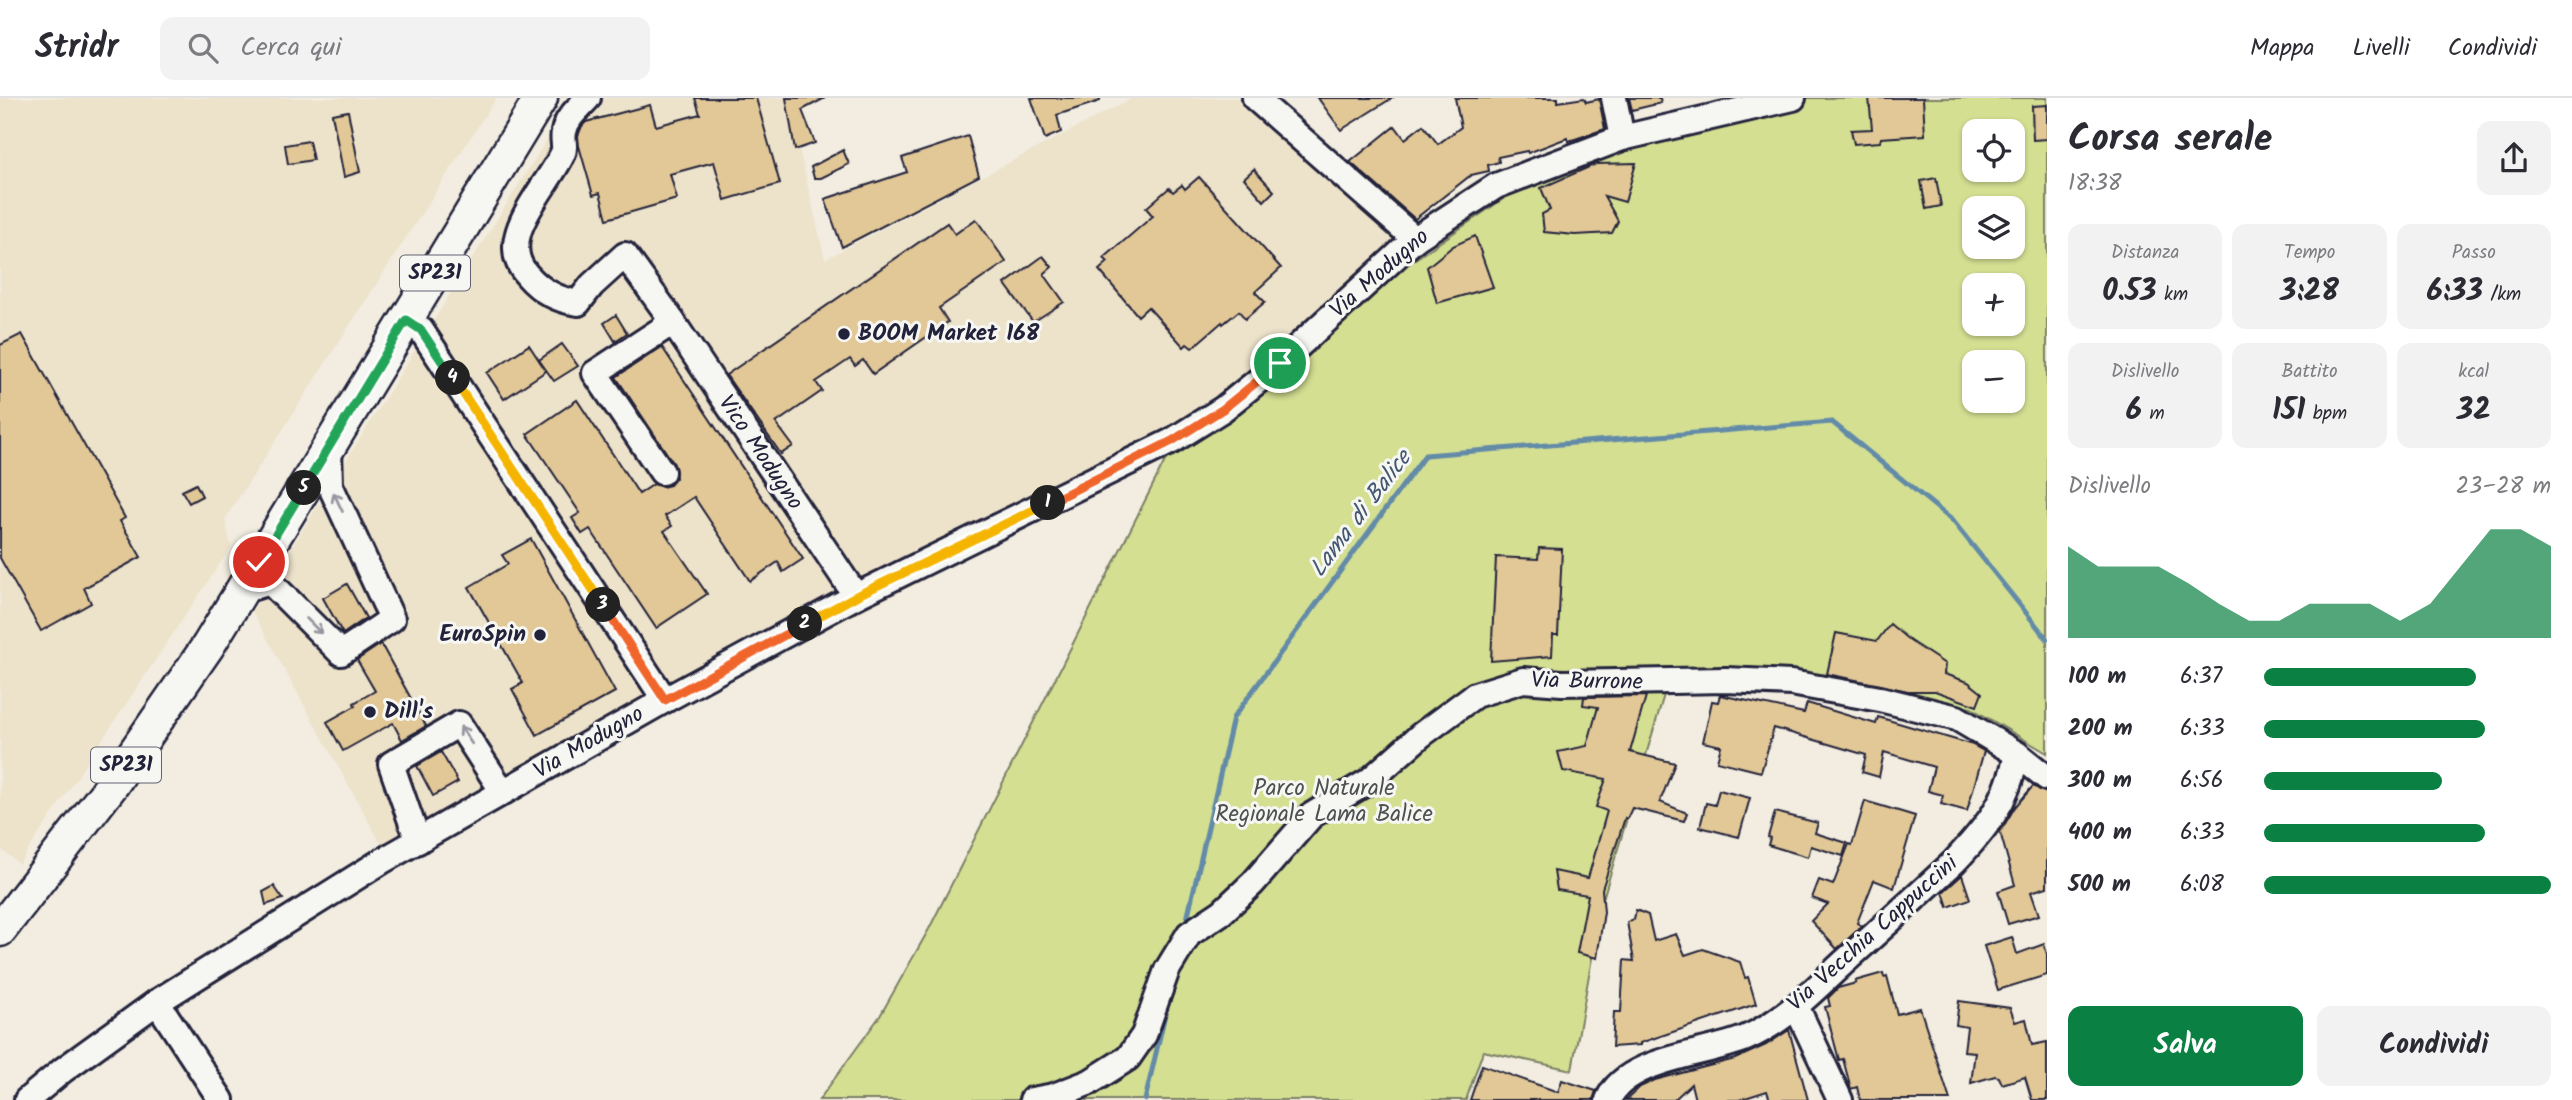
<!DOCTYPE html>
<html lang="it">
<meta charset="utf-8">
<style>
:root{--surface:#fff;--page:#f2f2f3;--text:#2b2b33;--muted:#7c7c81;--line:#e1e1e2;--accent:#0b8043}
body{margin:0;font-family:Kalam,sans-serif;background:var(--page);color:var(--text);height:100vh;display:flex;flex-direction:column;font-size:26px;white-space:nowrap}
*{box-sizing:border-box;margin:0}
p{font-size:23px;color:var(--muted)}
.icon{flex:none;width:38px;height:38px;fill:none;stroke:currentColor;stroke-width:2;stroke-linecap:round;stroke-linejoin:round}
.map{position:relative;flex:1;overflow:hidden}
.side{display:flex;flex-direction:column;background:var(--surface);width:525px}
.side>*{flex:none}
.buttons{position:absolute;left:1962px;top:21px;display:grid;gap:14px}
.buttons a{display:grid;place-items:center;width:63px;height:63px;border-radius:14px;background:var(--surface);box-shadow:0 2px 5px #0004;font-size:35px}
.pin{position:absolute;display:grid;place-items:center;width:60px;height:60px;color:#fff;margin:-30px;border:4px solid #fff;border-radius:50%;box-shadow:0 2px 7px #0007}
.km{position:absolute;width:35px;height:35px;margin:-18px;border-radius:50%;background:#222;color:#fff;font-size:19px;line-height:35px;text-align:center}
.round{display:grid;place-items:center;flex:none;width:74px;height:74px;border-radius:14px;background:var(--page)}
.overview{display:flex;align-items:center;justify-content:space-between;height:119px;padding:0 21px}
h1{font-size:38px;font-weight:800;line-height:52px}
.figures{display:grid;grid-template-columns:repeat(3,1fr);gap:10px;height:119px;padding:7px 21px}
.figures div{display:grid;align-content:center;border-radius:14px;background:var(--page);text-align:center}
.figures b{font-size:30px;font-weight:800}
.figures small{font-size:19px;font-weight:400}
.figures p{font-size:19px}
.chart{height:196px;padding:14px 21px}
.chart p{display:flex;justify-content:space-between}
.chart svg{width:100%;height:126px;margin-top:7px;fill:var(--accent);opacity:.7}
.button{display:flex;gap:14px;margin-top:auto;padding:14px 21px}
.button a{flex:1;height:80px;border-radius:14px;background:var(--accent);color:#fff;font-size:28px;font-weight:800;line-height:80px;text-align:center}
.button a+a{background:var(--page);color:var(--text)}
ul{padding:0 21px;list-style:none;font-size:23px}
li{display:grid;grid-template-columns:112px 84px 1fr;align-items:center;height:52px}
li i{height:18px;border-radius:9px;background:var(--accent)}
header{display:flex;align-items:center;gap:42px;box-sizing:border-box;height:98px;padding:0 35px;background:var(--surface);border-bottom:2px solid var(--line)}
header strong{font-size:33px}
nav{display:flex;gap:38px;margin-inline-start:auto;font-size:24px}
.search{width:490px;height:63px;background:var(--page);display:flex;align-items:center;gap:18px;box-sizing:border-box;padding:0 24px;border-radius:14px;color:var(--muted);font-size:26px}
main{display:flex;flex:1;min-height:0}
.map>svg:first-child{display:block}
.built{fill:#ede2ca}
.green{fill:#d4df92;stroke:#7b8066;stroke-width:2;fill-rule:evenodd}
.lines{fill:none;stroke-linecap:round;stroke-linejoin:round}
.stream{stroke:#638ba8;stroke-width:5}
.building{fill:#e2c897;stroke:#22223b;stroke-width:2}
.minor-casing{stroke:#22223b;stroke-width:30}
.major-casing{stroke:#22223b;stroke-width:37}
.minor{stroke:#f6f6f2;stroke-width:24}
.major{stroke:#f6f6f2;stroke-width:32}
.oneway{stroke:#9797a0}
.split-1-casing{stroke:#fff;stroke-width:14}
.split-2-casing{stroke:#fff;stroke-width:14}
.split-3-casing{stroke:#fff;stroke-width:14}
.split-4-casing{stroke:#fff;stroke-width:14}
.split-5-casing{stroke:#fff;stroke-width:14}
.split-6-casing{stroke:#fff;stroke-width:14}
.split-1{stroke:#f0652b;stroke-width:9}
.split-2{stroke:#f5b400;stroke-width:9}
.split-3{stroke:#f0652b;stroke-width:9}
.split-4{stroke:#f5b400;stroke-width:9}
.split-5{stroke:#22a559;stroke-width:9}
.split-6{stroke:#22a559;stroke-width:9}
.poi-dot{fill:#22223b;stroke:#f6f6f2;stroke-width:2.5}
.labels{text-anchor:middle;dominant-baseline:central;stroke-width:6;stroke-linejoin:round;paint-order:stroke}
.shield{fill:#f6f6f2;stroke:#626272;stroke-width:2}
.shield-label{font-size:21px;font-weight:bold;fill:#22223b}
.street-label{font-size:23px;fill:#22223b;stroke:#f6f6f2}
.poi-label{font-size:23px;font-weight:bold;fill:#22223b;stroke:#f6f6f2;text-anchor:start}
.park-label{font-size:23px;fill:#4e5151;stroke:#f6f6f2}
.water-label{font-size:24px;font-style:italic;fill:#425771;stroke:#f6f6f2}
</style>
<header>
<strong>Stridr</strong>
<div class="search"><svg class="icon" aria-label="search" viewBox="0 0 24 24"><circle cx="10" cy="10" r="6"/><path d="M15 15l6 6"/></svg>Cerca qui</div>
<nav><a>Mappa</a><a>Livelli</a><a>Condividi</a></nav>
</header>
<main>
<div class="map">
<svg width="2047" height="1002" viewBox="0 0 2047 1002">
<rect width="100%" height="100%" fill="#f2ede0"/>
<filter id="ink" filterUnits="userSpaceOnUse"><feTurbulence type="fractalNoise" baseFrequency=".0143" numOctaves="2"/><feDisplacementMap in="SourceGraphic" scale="14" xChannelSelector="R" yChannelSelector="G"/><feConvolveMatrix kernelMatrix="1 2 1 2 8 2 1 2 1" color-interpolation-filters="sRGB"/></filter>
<g filter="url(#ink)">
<g class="built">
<polygon points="0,0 496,0 225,421 231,449 19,766 0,750"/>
<polygon points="573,0 787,0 825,161 1133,0 1241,0 1422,156 1203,339 663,615 394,769 252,513"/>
</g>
<path class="green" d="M1807,0H2047V655L1971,610L1762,572L1672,570L1602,804L1572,972L1483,953L1466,1002H819L880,918L929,831L1170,353L1405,168L1566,58ZM1974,33H2012V72H1974ZM1974,110H2012V149H1974ZM1974,187H2012V226H1974ZM1974,264H2012V303H1974Z"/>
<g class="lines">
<g class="stream">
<polyline points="1185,830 1233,620 1425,357 1832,324 1953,423 2047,541"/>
<polyline points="1145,1002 1167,908"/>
</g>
</g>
<g class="building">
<polygon points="695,0 756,0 780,86 725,102 714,64 670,76 677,101 607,121 600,95 593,97 579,48 578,38 582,28 586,24 650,7 656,28 700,16"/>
<polygon points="786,0 825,0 802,12 815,45 795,52"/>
<polygon points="1031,0 1100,0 1100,3 1057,17 1061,34 1045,41"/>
<polygon points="1318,0 1392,0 1341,32"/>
<polygon points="1455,0 1558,0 1558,4 1584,0 1586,4 1599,1 1605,31 1569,43 1567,40 1528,55 1527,53 1498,59 1499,64 1488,67 1489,73 1471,77 1415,121 1350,64 1395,28 1405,41 1423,27 1438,46 1461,29"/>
<polygon points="1629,0 1660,0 1661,5 1632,12"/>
<polygon points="1869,0 1923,0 1925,37 1881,40 1880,44 1854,46 1851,32 1872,31"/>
<polygon points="2047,7 2047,41 2033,42 2032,8"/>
<polygon points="348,13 360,74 344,79 332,16"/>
<polygon points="968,38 979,78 842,149 825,101 907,74 902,60"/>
<polygon points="309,43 313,62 288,66 285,47"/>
<polygon points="843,52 849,66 821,80 814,80 811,69"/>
<polygon points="1636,65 1625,104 1604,98 1618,123 1612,135 1575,137 1544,134 1542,116 1550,112 1541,90 1596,66"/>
<polygon points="1254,71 1274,93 1264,103 1244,80"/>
<polygon points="1199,79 1281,170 1255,194 1265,204 1245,221 1239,213 1223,226 1222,224 1192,250 1187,246 1184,249 1148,209 1138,218 1099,172 1108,164 1104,160 1153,118 1146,110 1169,90 1173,94 1182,87 1185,91"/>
<polygon points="1936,80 1941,108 1926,111 1921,83"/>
<polygon points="976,121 1006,164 939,210 948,224 873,276 863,262 855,268 850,261 816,284 822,293 776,325 793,348 781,356 726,277 947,125 955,136"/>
<polygon points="1475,138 1493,189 1437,205 1427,169 1453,148"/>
<polygon points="1043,158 1052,169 1044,176 1064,204 1033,224 1005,186"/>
<polygon points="616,217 627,235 615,243 604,225"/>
<polygon points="22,236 125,420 120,423 141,459 84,490 91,505 41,533 0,460 0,247"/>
<polygon points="562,246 578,268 554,283 539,262"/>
<polygon points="529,247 546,273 504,301 487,275"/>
<polygon points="662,249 803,461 783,474 778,464 750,483 694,399 665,418 672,428 664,433 707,496 656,530 590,431 582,436 572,420 580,415 527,336 577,302 639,396 654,386 662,389 670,387 676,380 674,366 616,279"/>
<polygon points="196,386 202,398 189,405 182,393"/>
<polygon points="531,441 615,594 537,637 512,591 523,585 469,489 508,466 502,457"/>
<polygon points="1539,450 1562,451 1558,537 1553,537 1552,558 1491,563 1496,459 1538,461"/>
<polygon points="347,486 366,520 343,536 323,500"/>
<polygon points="1890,526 1910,543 1945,566 1944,576 1968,584 1982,595 1977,608 1935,593 1908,593 1827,576 1836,535 1877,543"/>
<polygon points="381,546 426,628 402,642 393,625 343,653 327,624 355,608 354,605 375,593 357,562"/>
<polygon points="1720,597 1804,615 1807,605 1876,626 1878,619 1973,647 1984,653 1967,713 1941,706 1943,697 1928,693 1934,669 1884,654 1879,679 1862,674 1866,657 1774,630 1761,674 1717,663 1721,648 1703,644 1712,603 1718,604"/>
<polygon points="1646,598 1630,654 1675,665 1660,704 1687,715 1684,723 1632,710 1627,721 1625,720 1602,791 1604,814 1597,860 1577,855 1588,797 1557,792 1554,773 1588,780 1607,713 1596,709 1606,681 1563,673 1558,654 1587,648 1598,609 1583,607 1584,599"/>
<polygon points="441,654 458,684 433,698 417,668"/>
<polygon points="2033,688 2047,695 2047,789 2031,794 2039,817 2008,826 1998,793 2015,787 2000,734 2015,709"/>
<polygon points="1719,692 1750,700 1739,739 1700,729 1706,705 1715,707"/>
<polygon points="1865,703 1915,718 1894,790 1874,782 1857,825 1862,828 1837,851 1811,823 1828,806 1812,800 1819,782 1833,787 1849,746 1852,747"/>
<polygon points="1775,714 1818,725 1815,735 1847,745 1843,758 1811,748 1808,759 1768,747 1770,740 1768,739"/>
<polygon points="1962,777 1970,801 1948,809 1943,794"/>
<polygon points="274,788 283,801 266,807 263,794"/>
<polygon points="1636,812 1648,817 1654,843 1676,836 1685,857 1703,851 1740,864 1745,880 1748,879 1756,906 1640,945 1640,947 1612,949 1614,914 1621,914 1624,862 1634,863 1627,824 1634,821"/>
<polygon points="2012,839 2017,856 2044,846 2047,856 2047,877 1998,892 1984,848"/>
<polygon points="1883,875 1884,879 1887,878 1897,916 1920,910 1950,1002 1860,1002 1857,989 1851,991 1843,961 1839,962 1825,909 1830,908 1828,900 1838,890 1856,885 1855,883"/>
<polygon points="1959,903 2010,910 2015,924 2026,921 2032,947 2047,944 2047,1002 2032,1002 2025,979 2002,986 1999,979 1995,978 1971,985 1975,954 1964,953 1967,929 1956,927"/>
<polygon points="1789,932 1808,1002 1770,1002 1767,993 1739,1002 1695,1002 1691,986 1674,1002 1626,1002 1640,989 1655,982 1735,961 1766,947"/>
<polygon points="1482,967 1558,994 1562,982 1596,993 1593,1002 1470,1002"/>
</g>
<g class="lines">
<g class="minor-casing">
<g id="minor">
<path d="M588,0C579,10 566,20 564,34C562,42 566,49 563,55C547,91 492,141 528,178C542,194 558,202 578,205L592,187L625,157L664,211L856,498"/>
<polyline points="1255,0 1415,141"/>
<polyline points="1614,0 1622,40"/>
<polyline points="406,222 421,232 665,602"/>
<polyline points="662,374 595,275 673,224"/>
<polyline points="241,493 270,484 341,555 392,521 330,387 329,349"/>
<polyline points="418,743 391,666 459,626 503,694"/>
<polyline points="157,904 221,1002"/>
<polyline points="1796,908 1840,1002"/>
<polyline points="27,1002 63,972 157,904 382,763 665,602 856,498 1172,343 1223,311 1280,265 1415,141 1496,88 1622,40 1793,0"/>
<polyline points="1032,1002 1054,998 1090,984 1128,960 1144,937 1167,872 1189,836 1222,814 1253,785 1312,717 1369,683 1421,637 1475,597 1523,582 1562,585 1726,582 1791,585 1880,601 1957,620 2017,656 2047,680"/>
<path d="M1608,1002C1627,959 1707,957 1746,940C1783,924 1814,892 1843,865C1880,832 1917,798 1954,764C1987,729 2007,705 2017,656"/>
</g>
</g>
<g class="major-casing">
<polyline id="major" points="0,832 112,687 208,548 541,0"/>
</g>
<use href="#minor" class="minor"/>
<use href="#major" class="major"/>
</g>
<defs><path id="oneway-shaft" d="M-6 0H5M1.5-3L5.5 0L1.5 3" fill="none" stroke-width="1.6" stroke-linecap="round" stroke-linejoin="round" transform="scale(1.75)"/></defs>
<g class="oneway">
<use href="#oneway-shaft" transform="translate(338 404) rotate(-115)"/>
<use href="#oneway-shaft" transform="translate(314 528) rotate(45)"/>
<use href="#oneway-shaft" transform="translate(466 637) rotate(-123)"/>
</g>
</g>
<g class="lines" filter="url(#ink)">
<g class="split-1-casing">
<polyline id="split-1" points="1048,405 1172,343 1223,311 1280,265"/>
</g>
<g class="split-2-casing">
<polyline id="split-2" points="805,526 856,498 1048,405"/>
</g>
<g class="split-3-casing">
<polyline id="split-3" points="603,507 665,602 805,526"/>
</g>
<g class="split-4-casing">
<polyline id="split-4" points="453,280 603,507"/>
</g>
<g class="split-5-casing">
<polyline id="split-5" points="304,390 406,222 421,232 453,280"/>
</g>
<g class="split-6-casing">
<polyline id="split-6" points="259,464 304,390"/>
</g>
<use href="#split-1" class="split-1"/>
<use href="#split-2" class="split-2"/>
<use href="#split-3" class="split-3"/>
<use href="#split-4" class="split-4"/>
<use href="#split-5" class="split-5"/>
<use href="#split-6" class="split-6"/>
</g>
<g class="poi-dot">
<circle cx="844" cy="236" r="7"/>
<circle cx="540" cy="537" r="7"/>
<circle cx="370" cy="614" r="7"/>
</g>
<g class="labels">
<g class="shield">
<rect x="400" y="157.5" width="70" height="35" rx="5"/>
<rect x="91" y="649.5" width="70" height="35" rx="5"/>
</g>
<g class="shield-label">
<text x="435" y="175">SP231</text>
<text x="126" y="667">SP231</text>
</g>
<g class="street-label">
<text transform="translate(1380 176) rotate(-41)">Via Modugno</text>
<text transform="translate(760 355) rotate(56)">Vico Modugno</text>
<text transform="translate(1587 584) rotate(1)">Via Burrone</text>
<text transform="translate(589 645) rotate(-30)">Via Modugno</text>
<text transform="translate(1873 836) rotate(-42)">Via Vecchia Cappuccini</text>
</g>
<g class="poi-label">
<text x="858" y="236">BOOM Market 168</text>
<text x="526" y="537" text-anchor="end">EuroSpin</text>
<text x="384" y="614">Dill's</text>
</g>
<g class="park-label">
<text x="1324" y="691">Parco Naturale<tspan x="1324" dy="26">Regionale Lama Balice</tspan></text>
</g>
<g class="water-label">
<text transform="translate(1361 416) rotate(-53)">Lama di Balice</text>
</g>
</g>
</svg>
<div class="buttons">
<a><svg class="icon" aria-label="locate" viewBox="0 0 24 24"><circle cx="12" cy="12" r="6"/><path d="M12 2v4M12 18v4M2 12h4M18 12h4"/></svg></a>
<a><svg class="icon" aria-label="layers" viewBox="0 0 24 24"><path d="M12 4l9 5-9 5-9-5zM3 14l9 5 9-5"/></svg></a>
<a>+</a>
<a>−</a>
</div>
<div class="pin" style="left:1280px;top:265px;background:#1e9e55"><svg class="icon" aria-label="arrive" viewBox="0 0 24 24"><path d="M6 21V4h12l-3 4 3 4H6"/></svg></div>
<div class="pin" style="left:259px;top:464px;background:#d93025"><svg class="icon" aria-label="check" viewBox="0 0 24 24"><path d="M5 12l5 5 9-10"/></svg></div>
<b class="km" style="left:1048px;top:405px">1</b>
<b class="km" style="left:805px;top:526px">2</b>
<b class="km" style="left:603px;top:507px">3</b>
<b class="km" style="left:453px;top:280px">4</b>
<b class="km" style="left:304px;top:390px">5</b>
</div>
<section class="side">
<div class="overview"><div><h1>Corsa serale</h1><p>18:38</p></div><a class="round"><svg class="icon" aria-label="share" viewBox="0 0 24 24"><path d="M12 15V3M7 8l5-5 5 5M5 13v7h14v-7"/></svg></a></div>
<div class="figures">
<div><p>Distanza</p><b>0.53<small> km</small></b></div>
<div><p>Tempo</p><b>3:28</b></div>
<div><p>Passo</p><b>6:33<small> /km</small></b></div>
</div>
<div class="figures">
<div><p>Dislivello</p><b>6<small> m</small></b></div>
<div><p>Battito</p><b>151<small> bpm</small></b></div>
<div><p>kcal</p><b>32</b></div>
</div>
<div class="chart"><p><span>Dislivello</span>23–28 m</p>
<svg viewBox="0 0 160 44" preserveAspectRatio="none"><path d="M0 44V12L10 19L20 19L30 19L40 25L50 32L60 38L70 38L80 32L90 32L100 32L110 38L120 32L130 19L140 6L150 6L160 12V44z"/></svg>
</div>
<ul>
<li><b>100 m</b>6:37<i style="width:74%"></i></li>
<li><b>200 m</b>6:33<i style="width:77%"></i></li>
<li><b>300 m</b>6:56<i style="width:62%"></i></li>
<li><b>400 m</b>6:33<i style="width:77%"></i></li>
<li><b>500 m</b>6:08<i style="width:100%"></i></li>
</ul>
<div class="button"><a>Salva</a><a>Condividi</a></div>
</section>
</main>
